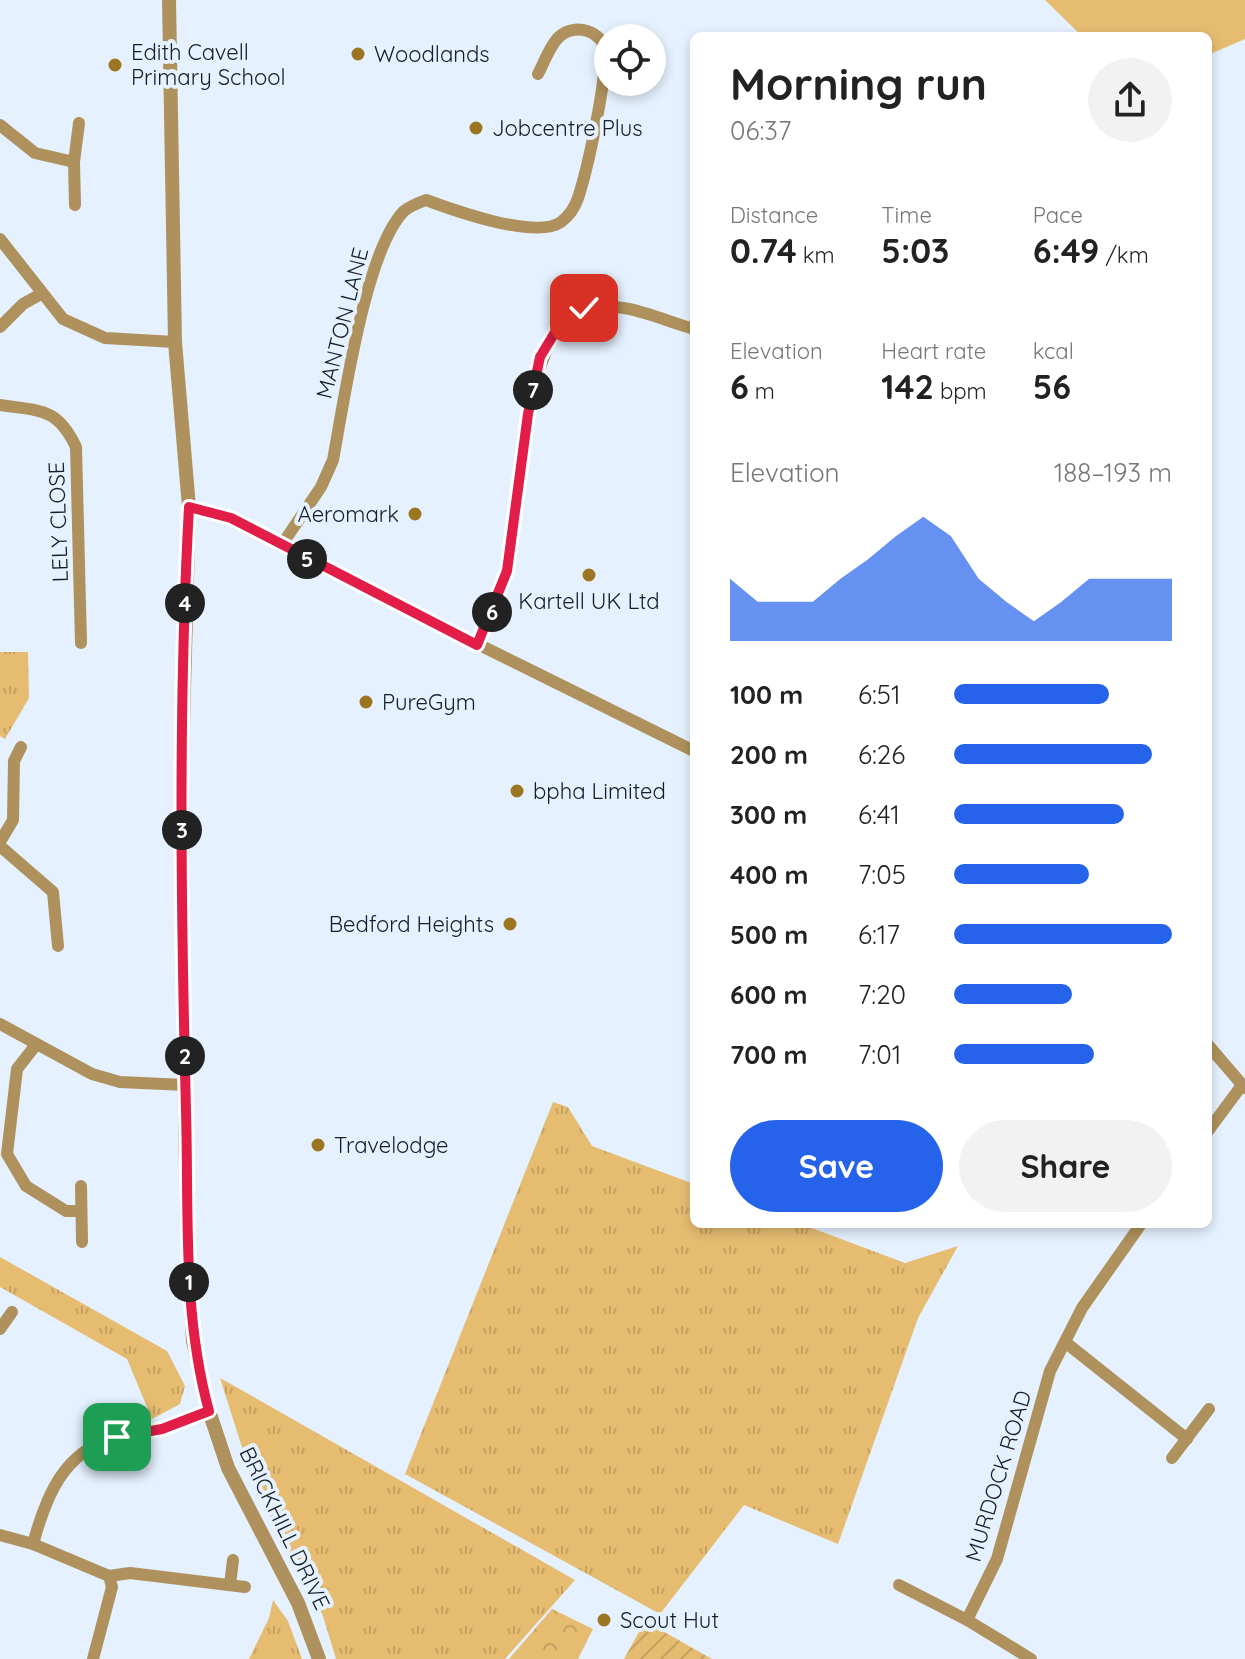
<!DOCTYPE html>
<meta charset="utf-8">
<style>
:root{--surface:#fff;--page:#f2f2f2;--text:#222;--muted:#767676;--accent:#2563eb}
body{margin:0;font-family:Quicksand,sans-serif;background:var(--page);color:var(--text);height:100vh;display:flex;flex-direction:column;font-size:30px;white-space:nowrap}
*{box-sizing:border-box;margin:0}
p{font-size:26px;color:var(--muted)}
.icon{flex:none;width:44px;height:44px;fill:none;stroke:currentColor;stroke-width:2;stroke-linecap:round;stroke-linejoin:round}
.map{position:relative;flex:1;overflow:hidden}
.details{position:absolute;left:690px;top:32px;width:522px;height:1196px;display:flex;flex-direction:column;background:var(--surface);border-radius:12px;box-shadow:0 4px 12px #0003}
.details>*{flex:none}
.buttons{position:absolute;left:594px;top:24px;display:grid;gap:16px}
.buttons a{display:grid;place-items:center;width:72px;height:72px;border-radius:50%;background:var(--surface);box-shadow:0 4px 12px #0003;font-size:40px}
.pin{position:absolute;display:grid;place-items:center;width:68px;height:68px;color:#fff;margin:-34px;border-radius:16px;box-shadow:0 4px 12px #0006}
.km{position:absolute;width:40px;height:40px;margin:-20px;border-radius:50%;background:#222;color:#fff;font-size:22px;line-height:40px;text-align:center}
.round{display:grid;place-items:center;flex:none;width:84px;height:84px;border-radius:42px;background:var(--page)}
.summary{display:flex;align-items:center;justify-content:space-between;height:136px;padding:0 40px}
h1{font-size:44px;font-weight:700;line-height:60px}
.figures{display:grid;grid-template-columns:repeat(3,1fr);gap:12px;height:136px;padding:8px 40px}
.figures div{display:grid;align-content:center}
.figures b{font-size:34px;font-weight:700}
.figures small{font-size:22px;font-weight:400}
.figures p{font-size:22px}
.chart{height:224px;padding:16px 40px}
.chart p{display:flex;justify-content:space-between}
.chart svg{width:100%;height:144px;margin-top:8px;fill:var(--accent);opacity:.7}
.button{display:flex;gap:16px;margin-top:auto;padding:16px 40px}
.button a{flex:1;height:92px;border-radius:48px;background:var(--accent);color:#fff;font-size:32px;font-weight:700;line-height:92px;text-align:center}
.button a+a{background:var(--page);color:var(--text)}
ul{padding:0 40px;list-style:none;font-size:26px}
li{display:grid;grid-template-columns:128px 96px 1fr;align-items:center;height:60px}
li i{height:20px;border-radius:10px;background:var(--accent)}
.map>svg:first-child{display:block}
.grass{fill:url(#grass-tufts)}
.forest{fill:url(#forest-crowns)}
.park{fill:#e6bc71}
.garden{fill:url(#garden-furrows)}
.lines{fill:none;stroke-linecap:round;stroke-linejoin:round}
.minor{stroke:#ae915c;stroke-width:12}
.tertiary{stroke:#ae915c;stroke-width:14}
.route-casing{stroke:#fff;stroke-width:16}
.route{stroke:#e11d48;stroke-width:10}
.poi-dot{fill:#9c7521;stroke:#e5f1fe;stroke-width:3}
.labels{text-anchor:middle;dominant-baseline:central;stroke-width:8;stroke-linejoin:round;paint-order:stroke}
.poi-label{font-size:22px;fill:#161e25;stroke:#e5f1fe;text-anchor:start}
.street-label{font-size:22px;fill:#161e25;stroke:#e5f1fe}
</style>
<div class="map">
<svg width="1245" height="1659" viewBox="0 0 1245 1659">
<defs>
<pattern id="grass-tufts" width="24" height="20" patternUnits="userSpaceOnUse" patternTransform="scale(2)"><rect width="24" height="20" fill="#e6bc71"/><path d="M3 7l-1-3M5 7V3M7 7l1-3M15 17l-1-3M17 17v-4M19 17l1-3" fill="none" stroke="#c5a162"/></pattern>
<pattern id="forest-crowns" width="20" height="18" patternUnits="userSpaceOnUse" patternTransform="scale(2)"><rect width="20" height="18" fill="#e6bc71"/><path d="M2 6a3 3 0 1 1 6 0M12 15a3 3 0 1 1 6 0" fill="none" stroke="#c5a162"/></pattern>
<pattern id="garden-furrows" width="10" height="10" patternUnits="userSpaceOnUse" patternTransform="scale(2)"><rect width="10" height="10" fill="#e6bc71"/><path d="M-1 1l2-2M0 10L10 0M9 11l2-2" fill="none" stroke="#c5a162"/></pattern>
</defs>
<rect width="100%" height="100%" fill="#e5f1fe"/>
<g class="grass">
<polygon points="0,652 28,652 29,698 5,739 0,736"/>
<polygon points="553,1102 568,1107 592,1146 694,1184 694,1224 801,1224 905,1263 958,1246 918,1318 838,1544 744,1505 660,1614 405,1474"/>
<polygon points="0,1257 167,1351 185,1386 180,1404 152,1419 127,1359 0,1287"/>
<polygon points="220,1378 266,1404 575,1580 505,1659 336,1659 323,1616 254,1485"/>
<polygon points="273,1600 288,1621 302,1659 249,1659 269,1618"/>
</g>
<polygon class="forest" points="552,1609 593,1629 578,1659 509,1659"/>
<polygon class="park" points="1045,0 1245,0 1245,39 1208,55 1208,36 1082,36"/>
<polygon class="garden" points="645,1621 712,1659 624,1659"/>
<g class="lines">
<g class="minor">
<polyline points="0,125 35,153 74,162"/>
<polyline points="75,205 74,162 79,123"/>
<polyline points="0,239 63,319 105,338 175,342"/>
<polyline points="0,327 23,304 41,294"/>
<path d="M0,405C40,411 57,407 76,447L81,643"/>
<polyline points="189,507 231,518 314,563 694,751"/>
<path d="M281,546L321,487L333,460C344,401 365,251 404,211C410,206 418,203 426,200C453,210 536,240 561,222C569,216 575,207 578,198C588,168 606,83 605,53C605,31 574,22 559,37C550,45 544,63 538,74"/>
<path d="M477,645C487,621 501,597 506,571C520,513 519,323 588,308C622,300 661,320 694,329"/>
<polyline points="0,842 13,820 14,761 21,747"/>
<polyline points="0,846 53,892 58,946"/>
<polyline points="0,1024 92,1074 120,1082 185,1085"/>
<polyline points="1208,1045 1245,1088"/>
<polyline points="35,1046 17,1069 7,1154 26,1186 66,1211 80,1211"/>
<polyline points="1208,1131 1242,1085"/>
<polyline points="81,1186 82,1242"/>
<polyline points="0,1329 12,1312"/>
<polyline points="1065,1342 1187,1439"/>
<polyline points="1172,1458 1209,1409"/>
<polyline points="0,1535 33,1544 109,1576 130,1573 245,1587"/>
<path d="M33,1544C46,1496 63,1453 114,1437C130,1433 147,1434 163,1429C179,1424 194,1417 209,1411"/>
<polyline points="230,1585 233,1560"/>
<polyline points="899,1585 967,1620"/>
<polyline points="93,1659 112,1587 109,1576"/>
<polyline points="1031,1659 967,1620 997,1559 1050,1371 1082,1308 1141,1224"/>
</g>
<polyline class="tertiary" points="169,0 175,342 189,507 182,764 183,987 187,1235 193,1341 209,1411 228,1468 298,1603 319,1659"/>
</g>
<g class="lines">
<g class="route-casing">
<path id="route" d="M117,1437L162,1429L209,1411C182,1312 189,1212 186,1111C181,910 178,707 189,507L231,518L477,645L507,571L528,414L540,357L557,329L584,308"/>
</g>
<use href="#route" class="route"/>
</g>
<g class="poi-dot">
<circle cx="358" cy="54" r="8"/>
<circle cx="115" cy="65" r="8"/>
<circle cx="476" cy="128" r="8"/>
<circle cx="415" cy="514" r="8"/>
<circle cx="589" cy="575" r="8"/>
<circle cx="366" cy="702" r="8"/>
<circle cx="517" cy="791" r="8"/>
<circle cx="510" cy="924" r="8"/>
<circle cx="318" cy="1145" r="8"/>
<circle cx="604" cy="1620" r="8"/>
</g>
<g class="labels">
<g class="poi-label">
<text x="131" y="52">Edith Cavell<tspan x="131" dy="25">Primary School</tspan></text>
<text x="374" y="54">Woodlands</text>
<text x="492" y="128">Jobcentre Plus</text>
<text x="399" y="514" text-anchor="end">Aeromark</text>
<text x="589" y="601" text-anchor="middle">Kartell UK Ltd</text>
<text x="382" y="702">PureGym</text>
<text x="533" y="791">bpha Limited</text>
<text x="494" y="924" text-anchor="end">Bedford Heights</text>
<text x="334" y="1145">Travelodge</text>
<text x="620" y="1620">Scout Hut</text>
</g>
<g class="street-label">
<text transform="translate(342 323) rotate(-76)">MANTON LANE</text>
<text transform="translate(58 522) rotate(-92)">LELY CLOSE</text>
<text transform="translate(998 1476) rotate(-73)">MURDOCK ROAD</text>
<text transform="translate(285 1528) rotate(64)">BRICKHILL DRIVE</text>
</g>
</g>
</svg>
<div class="buttons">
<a><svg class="icon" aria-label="locate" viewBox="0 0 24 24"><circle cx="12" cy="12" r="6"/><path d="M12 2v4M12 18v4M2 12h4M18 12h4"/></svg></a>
</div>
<div class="pin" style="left:117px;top:1437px;background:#1e9e55"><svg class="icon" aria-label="arrive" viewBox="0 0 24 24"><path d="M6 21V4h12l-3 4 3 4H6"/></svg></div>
<div class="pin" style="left:584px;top:308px;background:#d93025"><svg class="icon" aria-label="check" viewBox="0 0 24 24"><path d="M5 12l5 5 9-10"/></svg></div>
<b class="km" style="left:189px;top:1282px">1</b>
<b class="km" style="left:185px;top:1056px">2</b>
<b class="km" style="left:182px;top:830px">3</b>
<b class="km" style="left:185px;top:603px">4</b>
<b class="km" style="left:307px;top:559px">5</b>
<b class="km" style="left:492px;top:612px">6</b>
<b class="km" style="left:533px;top:390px">7</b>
<section class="details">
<div class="summary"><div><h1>Morning run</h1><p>06:37</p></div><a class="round"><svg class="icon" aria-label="share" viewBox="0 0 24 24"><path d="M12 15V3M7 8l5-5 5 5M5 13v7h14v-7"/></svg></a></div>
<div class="figures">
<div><p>Distance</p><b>0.74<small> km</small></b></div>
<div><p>Time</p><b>5:03</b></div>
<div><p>Pace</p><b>6:49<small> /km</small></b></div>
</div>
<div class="figures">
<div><p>Elevation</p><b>6<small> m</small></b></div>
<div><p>Heart rate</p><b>142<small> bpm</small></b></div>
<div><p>kcal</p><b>56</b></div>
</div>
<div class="chart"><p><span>Elevation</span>188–193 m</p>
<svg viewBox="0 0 160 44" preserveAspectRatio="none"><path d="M0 44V25L10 32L20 32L30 32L40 25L50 19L60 12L70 6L80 12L90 25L100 32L110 38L120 32L130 25L140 25L150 25L160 25V44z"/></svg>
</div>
<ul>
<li><b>100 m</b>6:51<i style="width:71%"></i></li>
<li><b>200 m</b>6:26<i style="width:91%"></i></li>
<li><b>300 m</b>6:41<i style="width:78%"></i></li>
<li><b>400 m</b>7:05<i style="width:62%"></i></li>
<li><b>500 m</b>6:17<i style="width:100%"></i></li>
<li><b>600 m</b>7:20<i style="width:54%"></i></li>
<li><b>700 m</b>7:01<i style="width:64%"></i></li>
</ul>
<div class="button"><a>Save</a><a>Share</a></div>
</section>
</div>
